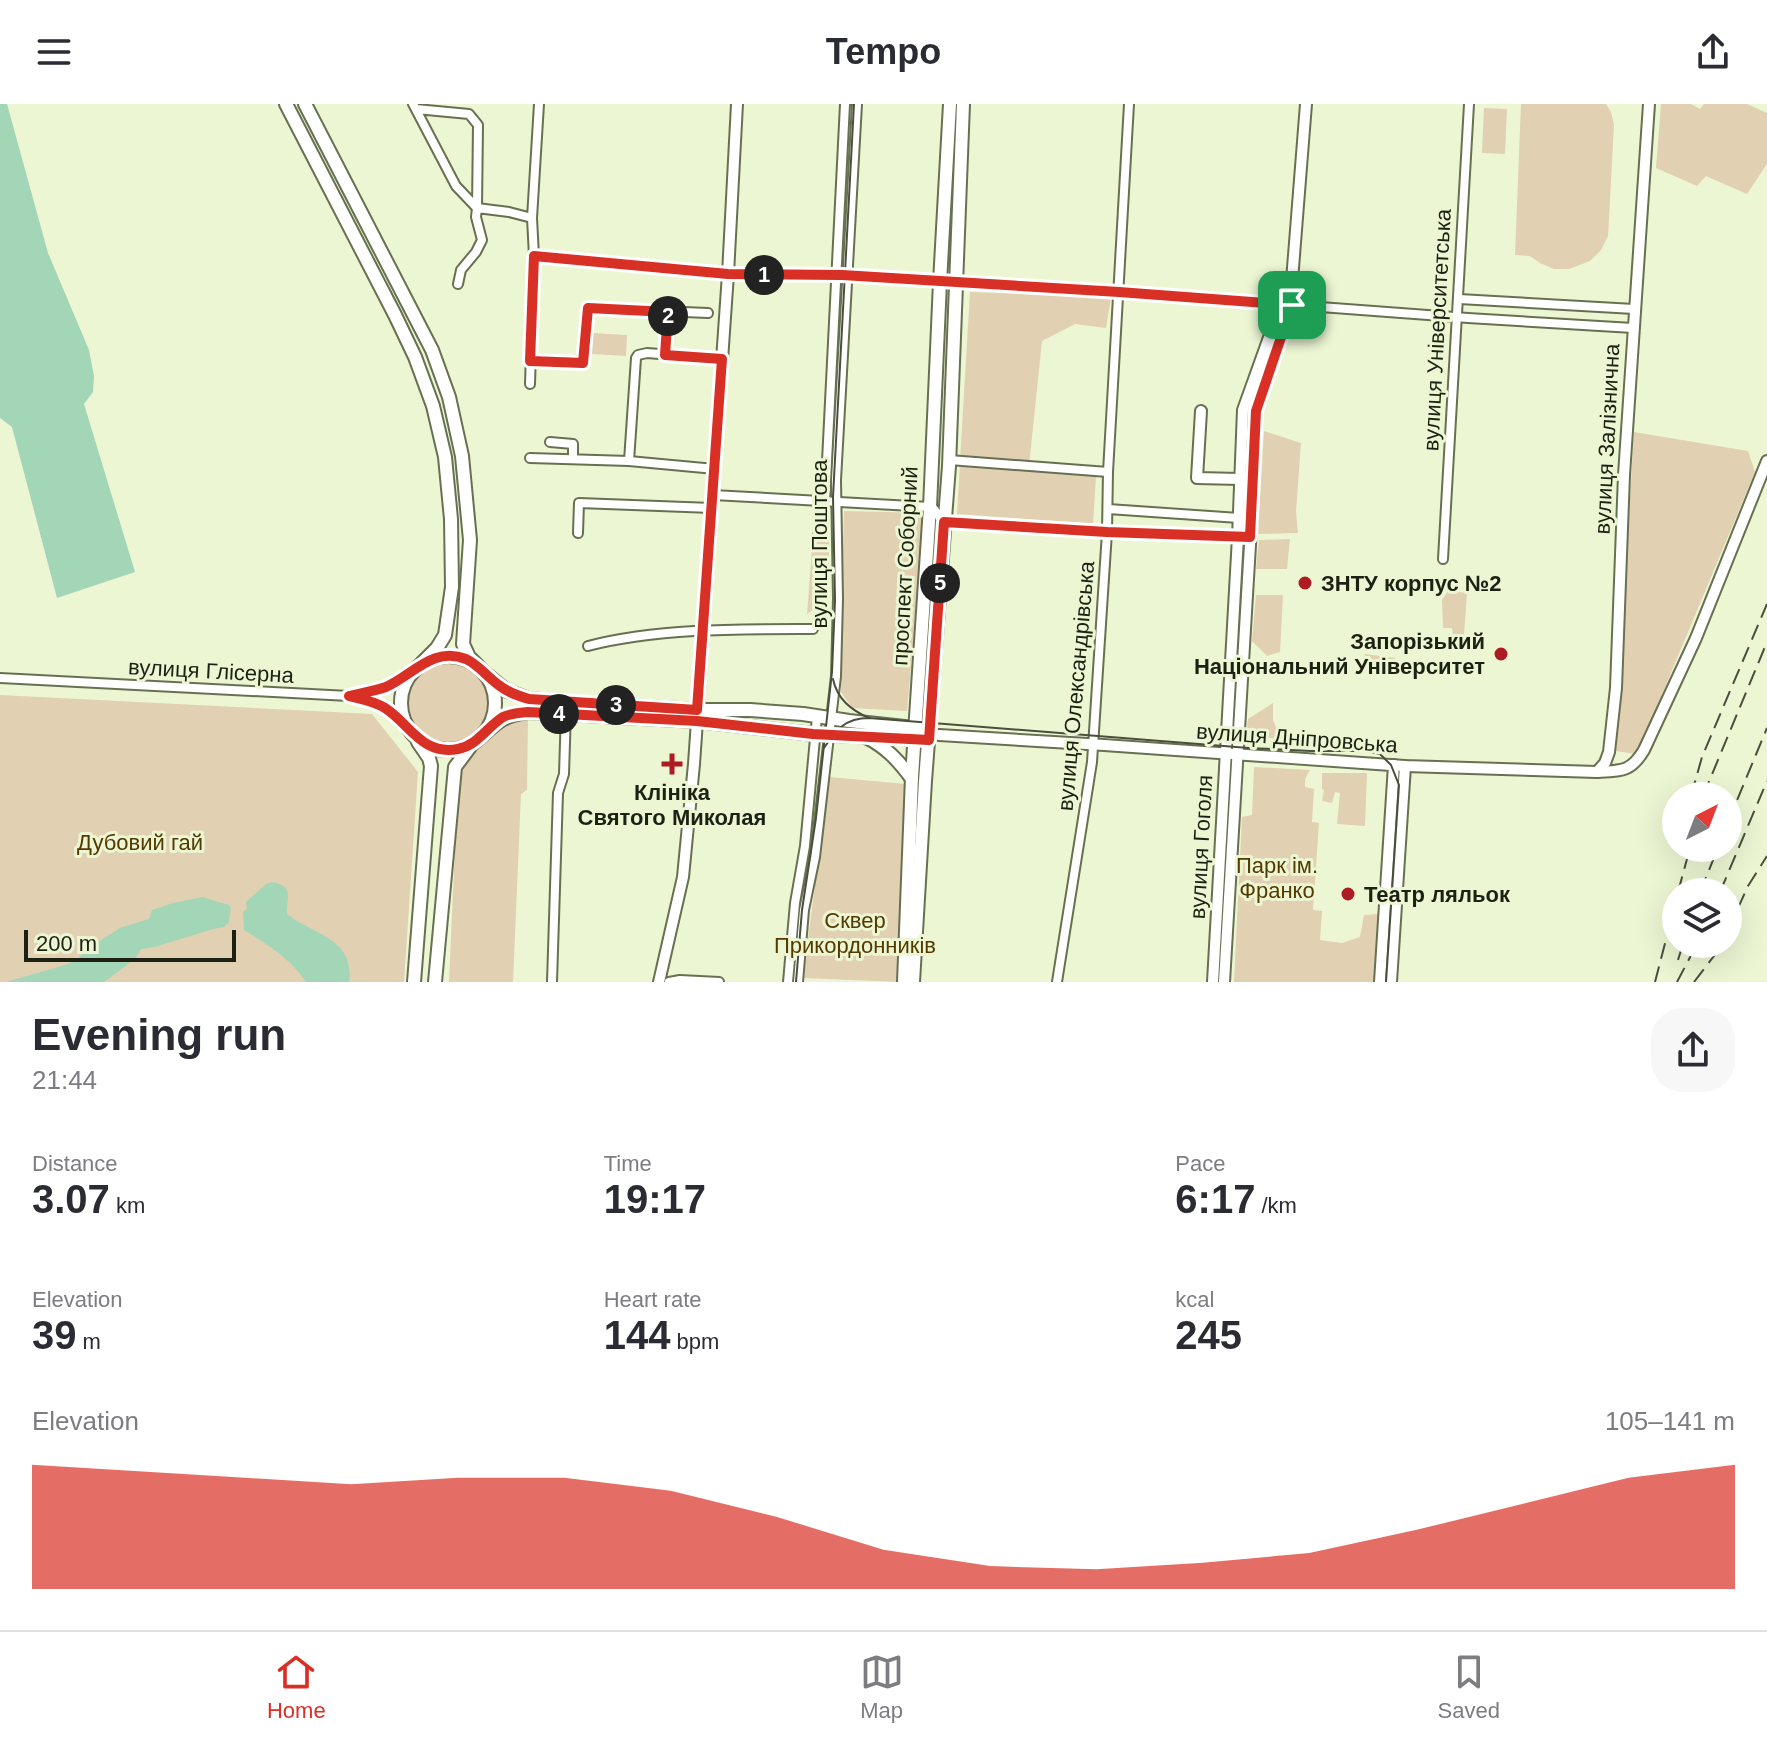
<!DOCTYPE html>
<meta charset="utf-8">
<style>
:root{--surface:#fff;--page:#f7f7f7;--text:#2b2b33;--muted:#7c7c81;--line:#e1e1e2;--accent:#d93025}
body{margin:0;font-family:Arial,sans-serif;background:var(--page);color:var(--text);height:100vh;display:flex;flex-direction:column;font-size:30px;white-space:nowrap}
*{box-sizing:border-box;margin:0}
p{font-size:26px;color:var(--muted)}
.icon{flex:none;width:44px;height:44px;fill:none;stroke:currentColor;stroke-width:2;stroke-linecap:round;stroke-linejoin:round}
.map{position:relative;height:878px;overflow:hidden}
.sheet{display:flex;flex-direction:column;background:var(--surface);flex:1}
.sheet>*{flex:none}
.needle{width:52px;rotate:42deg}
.controls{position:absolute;left:1662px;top:678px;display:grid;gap:16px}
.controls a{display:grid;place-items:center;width:80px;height:80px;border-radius:50%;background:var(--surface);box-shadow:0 8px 32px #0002;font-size:40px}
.scale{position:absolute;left:24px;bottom:20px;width:212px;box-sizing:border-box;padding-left:8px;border:4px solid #1d2114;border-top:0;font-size:22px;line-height:28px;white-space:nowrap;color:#1d2114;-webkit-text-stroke:6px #ecf6d3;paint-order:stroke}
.pin{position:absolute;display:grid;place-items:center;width:68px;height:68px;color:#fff;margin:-34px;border-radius:16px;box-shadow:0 4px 12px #0006}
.km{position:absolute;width:40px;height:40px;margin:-20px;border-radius:50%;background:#222;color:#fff;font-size:22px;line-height:40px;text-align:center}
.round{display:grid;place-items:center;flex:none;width:84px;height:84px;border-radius:32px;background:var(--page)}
.overview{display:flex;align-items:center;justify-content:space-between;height:136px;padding:0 32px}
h1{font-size:44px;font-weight:800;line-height:60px}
.figures{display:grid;grid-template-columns:repeat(3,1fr);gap:12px;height:136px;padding:8px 32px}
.figures div{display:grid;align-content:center}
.figures b{font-size:40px;font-weight:800}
.figures small{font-size:22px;font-weight:400}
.figures p{font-size:22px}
.chart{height:224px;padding:16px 32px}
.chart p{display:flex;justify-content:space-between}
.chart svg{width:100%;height:144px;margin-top:8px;fill:var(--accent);opacity:.7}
header{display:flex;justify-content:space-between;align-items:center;height:104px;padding:0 32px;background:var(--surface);font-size:36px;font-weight:800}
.tab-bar{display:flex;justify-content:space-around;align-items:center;height:112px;border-top:2px solid var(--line);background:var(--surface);font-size:22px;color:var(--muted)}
.tab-bar a{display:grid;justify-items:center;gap:4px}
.tab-bar .selected{color:var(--accent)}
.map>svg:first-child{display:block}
.green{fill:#e1d0b2}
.water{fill:#a3d5b7}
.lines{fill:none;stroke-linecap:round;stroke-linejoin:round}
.minor-casing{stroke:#677051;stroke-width:12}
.tertiary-casing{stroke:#677051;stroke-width:14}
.primary-casing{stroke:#677051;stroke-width:16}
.minor{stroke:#fff;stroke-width:8}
.tertiary{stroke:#fff;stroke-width:10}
.primary{stroke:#fff;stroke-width:12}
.tram{stroke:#4a4f3d;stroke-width:2}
.rail{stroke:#4a4f3d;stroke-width:2;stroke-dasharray:16 8;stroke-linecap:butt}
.route-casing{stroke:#fff;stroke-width:16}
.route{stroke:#d93025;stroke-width:10}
.poi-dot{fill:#ae1c23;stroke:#ecf6d3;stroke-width:3}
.labels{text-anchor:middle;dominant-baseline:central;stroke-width:6;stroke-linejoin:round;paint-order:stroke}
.street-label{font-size:22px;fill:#1d2114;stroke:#ecf6d3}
.poi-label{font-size:22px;font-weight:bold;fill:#1d2114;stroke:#ecf6d3;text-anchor:start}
.park-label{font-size:22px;fill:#533a00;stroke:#ecf6d3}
</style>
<header><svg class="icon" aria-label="menu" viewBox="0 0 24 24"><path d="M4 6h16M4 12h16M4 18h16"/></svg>Tempo<svg class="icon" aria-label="share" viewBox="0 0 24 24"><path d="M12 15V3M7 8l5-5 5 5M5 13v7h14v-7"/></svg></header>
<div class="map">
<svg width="1767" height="878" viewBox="0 0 1767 878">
<rect width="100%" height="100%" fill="#ecf6d3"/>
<g class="green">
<polygon points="1521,0 1606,0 1611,8 1614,21 1608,132 1601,146 1590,157 1569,165 1554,165 1540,159 1530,152 1515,151"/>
<polygon points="1661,0 1691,0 1700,5 1704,0 1747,0 1767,9 1767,60 1747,90 1706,72 1697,82 1656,64"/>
<polygon points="1484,4 1507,5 1505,50 1482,49"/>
<polygon points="970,188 1111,193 1106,224 1075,220 1042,237 1029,362 960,356"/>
<polygon points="1281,215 1283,216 1252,307 1248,403 1243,403 1248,306"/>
<polygon points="593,229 627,231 626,252 592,250"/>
<polygon points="1264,327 1301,339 1296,408 1298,429 1258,430"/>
<polygon points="1634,328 1748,347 1755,368 1637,650 1615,647"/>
<polygon points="960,360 1096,372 1093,420 957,410"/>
<polygon points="844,407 925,409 907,607 852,604 841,588 839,558"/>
<polygon points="813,432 829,433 829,490 821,500 807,510"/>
<polygon points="1290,435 1287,465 1256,465 1259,436"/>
<polygon points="1241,437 1246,437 1237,626 1232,626"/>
<polygon points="1448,487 1467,489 1464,531 1453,531 1452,524 1443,524 1442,496"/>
<polygon points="1256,491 1283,491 1280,548 1267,552 1252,537"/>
<polygon points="1365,550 1395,554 1394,572 1363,568"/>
<circle cx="447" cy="598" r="41"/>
<polygon points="0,591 372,610 418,668 404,878 0,878"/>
<polygon points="1273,599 1273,616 1281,635 1246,632 1248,615"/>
<polygon points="528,614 527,686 521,690 513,878 449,878 458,674 472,649 504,622"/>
<polygon points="1254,663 1310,666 1305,675 1305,683 1314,685 1312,718 1319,719 1313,806 1322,807 1320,836 1342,839 1360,833 1364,811 1380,810 1375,878 1234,878 1242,713 1252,711"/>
<polygon points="1322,669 1367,669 1365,722 1337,720 1340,689 1335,688 1332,699 1322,697 1324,686 1322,685"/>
<polygon points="829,673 906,680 900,878 803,874"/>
</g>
<g class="water">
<polygon points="0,0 7,0 48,149 89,246 94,272 93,288 84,300 135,468 57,494 12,323 0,314"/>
<path d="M273,778C295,783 286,794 287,810C313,831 355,834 349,878H306C290,854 268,841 244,826L243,808L247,805L246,798L266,780Z"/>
<polygon points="202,793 229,801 231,804 229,818 224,823 213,825 155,843 141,845 135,855 104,878 6,878 65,861 75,857 86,846 120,824 149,815 152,806 173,799"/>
</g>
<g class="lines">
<g class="minor-casing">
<g id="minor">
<polyline points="413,0 456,82 477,104 478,21 469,10 416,5"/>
<polyline points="534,152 728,170 842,171 1119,188 1468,214 1633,224"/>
<polyline points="458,180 461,166 476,148 482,136 476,113 477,104 509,108 532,114"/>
<polyline points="1459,195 1634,205"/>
<polyline points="665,251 668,208"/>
<polyline points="530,257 583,259 588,204 708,209"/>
<polyline points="530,280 534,152 532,114 539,0"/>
<polyline points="550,338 573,340 573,355"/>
<polyline points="530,354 629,357 715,365"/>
<polyline points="949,356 1108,368"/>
<polyline points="629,357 636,254 638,251 647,249 722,255"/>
<path d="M713,391L930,403C938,405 937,414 944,418L1107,428L1250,433"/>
<polyline points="1108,405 1239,414"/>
<polyline points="578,429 579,399 712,404"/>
<polyline points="818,432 823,417 825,397 845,0"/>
<polyline points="1443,455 1469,0"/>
<path d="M588,542C658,524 741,525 813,525"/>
<polyline points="0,574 349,592 385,583 414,566"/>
<polyline points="354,593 381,602 407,624"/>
<polyline points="552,878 558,689 564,670 566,607"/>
<polyline points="669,878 680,876 719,878"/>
<polyline points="788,878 795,799 805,742 817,613"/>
<polyline points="798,878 804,806 815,753 836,572 838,495 836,376 857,0"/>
<polyline points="1057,878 1092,658 1107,428 1108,368 1129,0"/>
</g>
</g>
<g class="tertiary-casing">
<g id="tertiary">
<polyline points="1201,307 1197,374 1240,375"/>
<path d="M939,631L1104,641L1405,662L1597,668C1621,667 1631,668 1644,646L1696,534L1767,357"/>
<polyline points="1597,668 1605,659 1609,648 1616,584 1624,371 1649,0"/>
<polyline points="659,878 683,773 694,660 728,170 737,0"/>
<polyline points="1213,878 1238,433 1243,306 1281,200 1291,189"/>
<polyline points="1224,878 1251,424 1256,307 1292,201 1291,189 1306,0"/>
<polyline points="1380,878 1394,661"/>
<polyline points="1391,878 1405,662"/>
</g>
</g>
<g class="primary-casing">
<g id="primary">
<polyline points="286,0 395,211 415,253 433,302 445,353 451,415 452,483 445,531 437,544 422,559"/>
<polyline points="305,0 432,246 449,293 462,352 470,436 463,540 469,553 478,562"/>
<circle cx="448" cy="599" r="47"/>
<polyline points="486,570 507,587 529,595 576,599 697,606 750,606 803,610 849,617 923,625"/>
<path d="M483,631C499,616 506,611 528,608L697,617L813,630L919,635"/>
<path d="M866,633C886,643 899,657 912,675"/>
<polyline points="414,878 431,662 429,654 418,638"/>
<polyline points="435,878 455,663 470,643"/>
<polyline points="904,878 912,673 930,403 940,178 950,0"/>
<polyline points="913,878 925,677 949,362 963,0"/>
</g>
</g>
<use href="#minor" class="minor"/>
<use href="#tertiary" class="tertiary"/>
<use href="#primary" class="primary"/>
<g class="tram">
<path d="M833,575C837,595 851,606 869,614"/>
<path d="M824,644C836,626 845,614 869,614L1249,644L1311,647H1367L1380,650L1391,661L1399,681L1386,878"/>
<polyline points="796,878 802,806 816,714 832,568 835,496 833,393 854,0"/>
</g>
<g class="rail">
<polyline points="1691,692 1702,653 1767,500"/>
<polyline points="1703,692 1767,538"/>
<polyline points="1728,718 1767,624"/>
<polyline points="1678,788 1690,744"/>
<polyline points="1700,788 1718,744"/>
<polyline points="1720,788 1767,677"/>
<polyline points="1728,826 1748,782 1767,752"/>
<polyline points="1678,856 1683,840"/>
<polyline points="1655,878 1676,797"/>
<polyline points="1677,878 1697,840"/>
<polyline points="1694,878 1714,852 1720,840"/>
</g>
</g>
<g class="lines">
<g class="route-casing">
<path id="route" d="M534,152L728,170L842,171L1119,188L1292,201L1256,307L1250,433L1107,428L944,418L929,636L813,630L697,617L528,608C520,609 511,609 503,613C487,623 478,641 458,645C422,652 410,620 385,604C374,597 361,595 349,592C361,589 374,587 386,583C413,571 433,542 466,555C479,561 488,574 500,582C509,589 519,592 529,595L697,606L722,255L665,251L668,208L588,204L583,259L530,257Z"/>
</g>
<use href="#route" class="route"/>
</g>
<g class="poi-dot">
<circle cx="1305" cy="479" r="8"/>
<circle cx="1501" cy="550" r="8"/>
<path d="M668 648h8v8h8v8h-8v8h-8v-8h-8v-8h8z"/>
<circle cx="1348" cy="790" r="8"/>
</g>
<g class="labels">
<g class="street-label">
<text transform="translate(1437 226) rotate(-87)">вулиця Університетська</text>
<text transform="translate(1607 335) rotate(-87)">вулиця Залізнична</text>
<text transform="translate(819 440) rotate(-90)">вулиця Поштова</text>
<text transform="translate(905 462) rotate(-87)">проспект Соборний</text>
<text transform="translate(211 567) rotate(3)">вулиця Глісерна</text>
<text transform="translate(1076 582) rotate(-85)">вулиця Олександрівська</text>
<text transform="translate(1297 634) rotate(4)">вулиця Дніпровська</text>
<text transform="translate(1201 743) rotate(-87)">вулиця Гоголя</text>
</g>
<g class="poi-label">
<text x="1321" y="479">ЗНТУ корпус №2</text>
<text x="1485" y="537" text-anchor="end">Запорізький<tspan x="1485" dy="25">Національний Університет</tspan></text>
<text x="672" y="688" text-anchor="middle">Клініка<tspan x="672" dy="25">Святого Миколая</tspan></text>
<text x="1364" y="790">Театр ляльок</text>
</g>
<g class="park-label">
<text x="140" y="738">Дубовий гай</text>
<text x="1277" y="761">Парк ім.<tspan x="1277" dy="25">Франко</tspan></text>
<text x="855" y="816">Сквер<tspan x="855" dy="25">Прикордонників</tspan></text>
</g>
</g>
</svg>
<div class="controls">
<a><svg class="needle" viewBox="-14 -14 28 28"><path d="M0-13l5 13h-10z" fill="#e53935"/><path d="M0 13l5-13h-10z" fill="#7c7c81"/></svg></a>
<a><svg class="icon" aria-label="layers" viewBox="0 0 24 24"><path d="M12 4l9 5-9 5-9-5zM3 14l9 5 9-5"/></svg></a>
</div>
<div class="scale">200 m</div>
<div class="pin" style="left:1292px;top:201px;background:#1e9e55"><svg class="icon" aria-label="arrive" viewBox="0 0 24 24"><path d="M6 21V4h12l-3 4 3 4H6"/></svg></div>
<b class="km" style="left:764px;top:171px">1</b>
<b class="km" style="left:668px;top:212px">2</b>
<b class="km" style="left:616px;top:601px">3</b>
<b class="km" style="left:559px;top:610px">4</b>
<b class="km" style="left:940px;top:479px">5</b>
</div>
<section class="sheet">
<div class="overview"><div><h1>Evening run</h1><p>21:44</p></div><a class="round"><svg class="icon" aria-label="share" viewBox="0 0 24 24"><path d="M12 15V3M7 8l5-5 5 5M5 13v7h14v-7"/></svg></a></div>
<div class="figures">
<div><p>Distance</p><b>3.07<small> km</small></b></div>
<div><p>Time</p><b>19:17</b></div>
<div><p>Pace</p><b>6:17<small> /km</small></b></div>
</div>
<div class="figures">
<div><p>Elevation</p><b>39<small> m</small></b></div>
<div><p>Heart rate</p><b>144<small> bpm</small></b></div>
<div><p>kcal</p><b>245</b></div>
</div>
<div class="chart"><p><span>Elevation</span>105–141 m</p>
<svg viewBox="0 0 160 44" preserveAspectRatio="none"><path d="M0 44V6L10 8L20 10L30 12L40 10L50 10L60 14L70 22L80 32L90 37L100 38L110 36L120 33L130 26L140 18L150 10L160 6V44z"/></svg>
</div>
</section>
<nav class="tab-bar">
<a class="selected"><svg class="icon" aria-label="home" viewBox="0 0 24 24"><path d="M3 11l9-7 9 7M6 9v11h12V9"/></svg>Home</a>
<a><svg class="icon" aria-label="map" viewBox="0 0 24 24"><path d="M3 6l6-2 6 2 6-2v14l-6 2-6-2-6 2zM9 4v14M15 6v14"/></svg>Map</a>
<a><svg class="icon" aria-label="saved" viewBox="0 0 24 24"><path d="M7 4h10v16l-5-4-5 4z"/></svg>Saved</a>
</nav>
